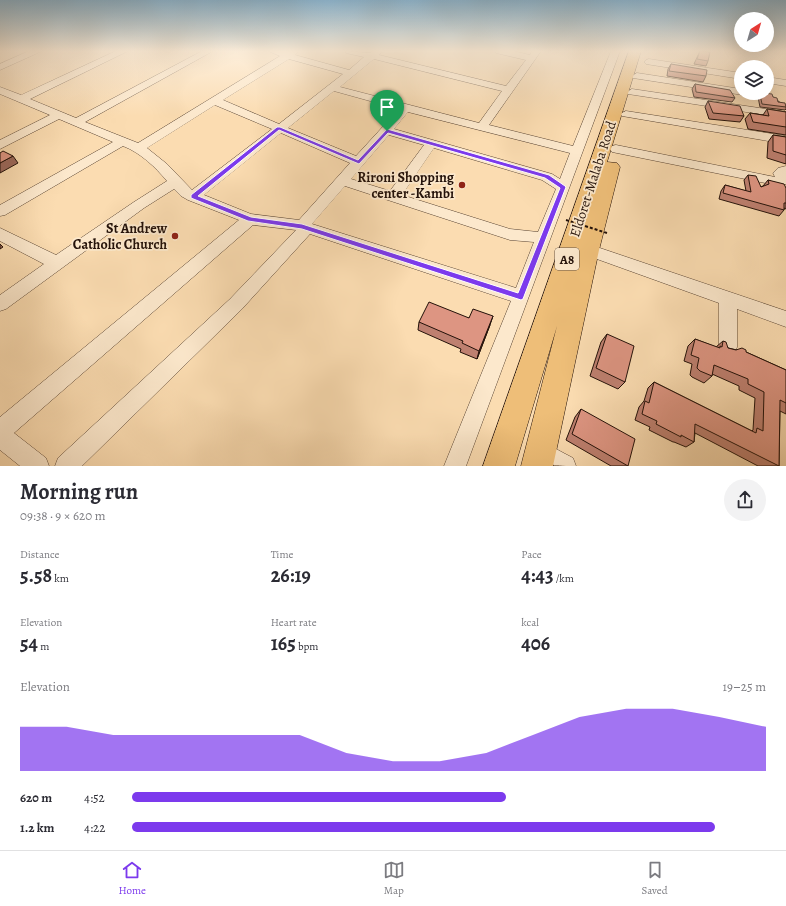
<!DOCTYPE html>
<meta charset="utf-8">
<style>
:root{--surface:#fff;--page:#f2f2f3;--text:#2b2b33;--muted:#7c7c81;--line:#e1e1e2;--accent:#7c3aed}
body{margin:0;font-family:Alegreya,serif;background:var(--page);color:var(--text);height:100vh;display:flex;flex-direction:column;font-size:15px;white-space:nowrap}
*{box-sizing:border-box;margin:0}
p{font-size:13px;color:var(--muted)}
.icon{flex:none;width:22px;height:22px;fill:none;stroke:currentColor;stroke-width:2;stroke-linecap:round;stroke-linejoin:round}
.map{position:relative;height:466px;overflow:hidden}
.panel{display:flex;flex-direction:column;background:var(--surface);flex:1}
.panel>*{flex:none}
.needle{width:26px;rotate:37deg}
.controls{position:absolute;left:734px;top:12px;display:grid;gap:8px}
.controls a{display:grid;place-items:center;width:40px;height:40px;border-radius:50%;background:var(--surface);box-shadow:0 4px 16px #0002;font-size:20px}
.pin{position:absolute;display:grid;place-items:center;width:34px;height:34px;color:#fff;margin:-41px -17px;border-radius:50% 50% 50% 0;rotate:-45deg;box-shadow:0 0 4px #0007}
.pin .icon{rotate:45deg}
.round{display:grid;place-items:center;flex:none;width:42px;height:42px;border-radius:21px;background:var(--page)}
.summary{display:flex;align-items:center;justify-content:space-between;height:68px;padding:0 20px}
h1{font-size:22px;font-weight:600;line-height:30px}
.figures{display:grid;grid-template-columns:repeat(3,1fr);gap:6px;height:68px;padding:4px 20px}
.figures div{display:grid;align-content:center}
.figures b{font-size:20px;font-weight:600}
.figures small{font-size:11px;font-weight:400}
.figures p{font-size:11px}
.chart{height:112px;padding:8px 20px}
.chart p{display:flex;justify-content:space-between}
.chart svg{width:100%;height:72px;margin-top:4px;fill:var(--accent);opacity:.7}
ul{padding:0 20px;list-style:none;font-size:13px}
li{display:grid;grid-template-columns:64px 48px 1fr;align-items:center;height:30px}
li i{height:10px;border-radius:5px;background:var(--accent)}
.menu{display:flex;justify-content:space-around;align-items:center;height:56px;border-top:1px solid var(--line);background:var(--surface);font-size:11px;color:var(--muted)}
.menu a{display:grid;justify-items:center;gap:2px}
.menu .active{color:var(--accent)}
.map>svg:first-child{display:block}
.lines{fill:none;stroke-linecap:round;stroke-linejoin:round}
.minor-casing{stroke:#594433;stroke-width:1}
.highway-casing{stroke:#231109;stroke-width:1}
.minor{fill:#fce8cc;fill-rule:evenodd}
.highway{fill:#eebe78;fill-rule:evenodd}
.path-bridge{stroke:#231109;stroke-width:2;stroke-dasharray:3 2;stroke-linecap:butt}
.wall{fill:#be8070;stroke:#231109}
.shaded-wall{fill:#9b685b;stroke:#231109}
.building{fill:#dd9582;stroke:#231109}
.route{fill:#7c3aed;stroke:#fff;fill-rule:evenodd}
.poi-dot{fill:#8f2418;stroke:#fce8cc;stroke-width:1.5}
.labels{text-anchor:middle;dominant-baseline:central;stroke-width:3.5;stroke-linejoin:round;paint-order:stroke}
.shield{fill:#fce8cc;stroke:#645244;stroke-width:1}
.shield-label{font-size:13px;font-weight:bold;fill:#231109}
.poi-label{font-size:14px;font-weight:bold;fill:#231109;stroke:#fce8cc;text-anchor:end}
.street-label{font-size:14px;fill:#231109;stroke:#fce8cc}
</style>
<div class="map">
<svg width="786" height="466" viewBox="0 0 786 466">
<rect width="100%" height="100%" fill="#fbdcb1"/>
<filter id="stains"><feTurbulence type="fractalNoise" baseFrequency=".005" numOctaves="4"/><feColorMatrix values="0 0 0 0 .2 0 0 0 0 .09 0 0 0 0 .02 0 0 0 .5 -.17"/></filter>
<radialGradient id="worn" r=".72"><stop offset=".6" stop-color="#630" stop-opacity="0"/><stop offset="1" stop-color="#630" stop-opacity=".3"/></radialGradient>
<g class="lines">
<g class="minor-casing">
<g id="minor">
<polygon points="29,51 42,51 0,70 0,64"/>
<path d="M116,51H128L30,99L76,118L202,51H213L85,122L138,143L280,56L268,51H299L295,55L349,70L364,57L346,53L345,51L370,53L372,51H382L379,55L506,86L526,60L496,53L495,51H513L530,55L532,51H541L489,125L573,146L611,51H620L466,466H444L511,301L310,234L242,309L82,466H55L58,458L230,299L296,230L253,225L14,433L46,458L49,466H20L0,450V417L239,220L188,200L181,196L174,189L144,208L6,309L0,311V295L44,264L0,241V228L56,255L134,202L167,181C155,167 141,153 123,146L5,215L0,216V205L113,142L59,119L0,149V140L50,115L0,94V87L21,95ZM289,59L343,74L279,124L223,100ZM374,59L502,91L479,123L340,87ZM334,91L399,109L356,156L288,128ZM215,105L272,129L192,190L167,164L147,148ZM408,112L570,153L560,179L552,174L394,129ZM281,133L350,163L299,220L251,214L204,195ZM389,135L424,145L390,191L351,179ZM434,148L542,180L556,189L538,232L510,229L402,195ZM345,186L510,240L534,242L516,288L312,224Z"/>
<polygon points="649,59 741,73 741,79 646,64 644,62 646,60"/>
<polygon points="637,73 741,89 741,93 761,94 756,97 633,78 632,76"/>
<polygon points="767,77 786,80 786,86 767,83"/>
<polygon points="632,89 786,112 786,118 628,94 627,92"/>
<polygon points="626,111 786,136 786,144 622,116 620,114"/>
<polygon points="616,145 775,177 773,173 778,168 786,166 786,184 775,185 612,152 610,149 612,146"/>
<polygon points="588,244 786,311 786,327 737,309 737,347 735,353 728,355 721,353 719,347 719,303 583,254 580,250 583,246"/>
<path d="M541,441L573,458L576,466C559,466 538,466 530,452L533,444Z"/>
</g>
</g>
<g class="highway-casing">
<polygon id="highway" points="629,51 641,51 607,162 617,163 620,167 599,250 553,466 521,466 557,326 515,466 483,466"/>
</g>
<use href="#minor" class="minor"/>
<use href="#highway" class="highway"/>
<polyline class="path-bridge" points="566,220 607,233"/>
</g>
<g class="wall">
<polygon points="700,51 708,61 706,66 694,64"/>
<polygon points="671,64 706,76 703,82 667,76 668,69"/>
<polygon points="695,84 735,98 732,102 694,97 692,89"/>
<polygon points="760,94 773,97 786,107 786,109 785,110 760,107 758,97"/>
<polygon points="708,101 744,116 740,122 709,119 705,107"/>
<polygon points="767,109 786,112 786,135 748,129 745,119 750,113 763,115"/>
<polygon points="773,135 786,137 786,164 767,158 768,142"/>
<polygon points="748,175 761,187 763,186 768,180 786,188 786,209 784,208 784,210 779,216 719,199 721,191 725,185 746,191 744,180"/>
<polygon points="469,318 490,325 477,359 460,352 461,349 418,330 419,322"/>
<polygon points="607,334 625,382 618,389 590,376 601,342"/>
<polygon points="695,339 716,347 723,341 728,348 746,352 786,370 786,414 780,411 779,466 758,466 695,433 694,442 686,447 674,442 673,442 649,430 650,427 635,420 639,407 644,401 648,388 654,382 752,431 753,430 755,398 739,390 739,386 712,374 712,376 704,383 692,377 690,375 692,364 684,361 688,346"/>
<polygon points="581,409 628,466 611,466 566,440 575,417"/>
</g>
<g class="shaded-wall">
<polygon points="13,156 18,163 0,173 0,163"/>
<polygon points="0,244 3,247 0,249"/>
<polygon points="493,316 490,325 477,359 479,351"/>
</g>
<g class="building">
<polygon points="700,51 710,52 708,61 697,59"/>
<polygon points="671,64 707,70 706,76 669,71"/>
<polygon points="695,84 730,90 735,98 696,92"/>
<polygon points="763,93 772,94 773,97 777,98 778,102 785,103 786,107 762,104 760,94"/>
<polygon points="708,101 740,106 744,116 713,113"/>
<polygon points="767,109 786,112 786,127 753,122 750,113 769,116"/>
<polygon points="773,135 786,137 786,155 773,151"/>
<polygon points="3,151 13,156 0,163 0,153"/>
<polygon points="748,175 756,176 761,187 769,184 768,180 784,184 786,188 786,203 784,203 784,210 723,193 725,185 751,192"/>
<polygon points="429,302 469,318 473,309 493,316 479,351 462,343 463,341 419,322"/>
<polygon points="607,334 634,346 625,382 596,368"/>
<polygon points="695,339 720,348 720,346 722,347 723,341 726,342 728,348 736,350 742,348 746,350 746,352 786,370 786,403 780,400 779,466 695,424 694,442 681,435 681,437 656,424 657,421 642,414 645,401 649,403 654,382 756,433 757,428 763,431 764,392 748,384 748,379 714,365 712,376 700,371 697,368 699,358 691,355"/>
<polygon points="581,409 635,439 628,466 572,434"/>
</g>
<linearGradient id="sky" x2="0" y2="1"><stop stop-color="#8bb6d2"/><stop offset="0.44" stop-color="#fdefdc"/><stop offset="1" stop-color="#fdefdc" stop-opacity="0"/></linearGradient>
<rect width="786" height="116" fill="url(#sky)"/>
<path class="route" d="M277,127H280L358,160L387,129L549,175L565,186L566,187L523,299L521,300L302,229L248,221L191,198V195ZM279,130L359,164L388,133L545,178L560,188L518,293L302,224L251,217L198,196Z"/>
<g class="poi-dot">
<circle cx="462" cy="185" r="4"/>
<circle cx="175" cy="236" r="4"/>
</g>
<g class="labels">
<rect class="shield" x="555" y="248" width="24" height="22" rx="3"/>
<g class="shield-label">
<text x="567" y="259">A8</text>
</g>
<g class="poi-label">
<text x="454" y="177">Rironi Shopping<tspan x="454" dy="16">center -Kambi</tspan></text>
<text x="167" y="228">St Andrew<tspan x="167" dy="16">Catholic Church</tspan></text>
</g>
<g class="street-label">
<text transform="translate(593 179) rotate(-72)">Eldoret-Malaba Road</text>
</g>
</g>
<rect width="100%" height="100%" filter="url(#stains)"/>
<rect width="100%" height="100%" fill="url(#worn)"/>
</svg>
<div class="controls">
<a><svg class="needle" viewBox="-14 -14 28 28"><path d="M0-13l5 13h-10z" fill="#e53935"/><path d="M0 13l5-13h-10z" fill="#7c7c81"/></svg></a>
<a><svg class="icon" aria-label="layers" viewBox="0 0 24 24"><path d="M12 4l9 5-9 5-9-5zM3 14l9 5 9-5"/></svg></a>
</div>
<div class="pin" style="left:387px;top:131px;background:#1e9e55"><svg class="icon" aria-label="arrive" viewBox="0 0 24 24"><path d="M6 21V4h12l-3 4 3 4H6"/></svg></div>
</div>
<section class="panel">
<div class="summary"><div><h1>Morning run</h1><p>09:38 · 9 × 620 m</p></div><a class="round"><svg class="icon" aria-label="share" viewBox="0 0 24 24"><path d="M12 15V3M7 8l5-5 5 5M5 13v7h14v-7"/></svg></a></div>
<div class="figures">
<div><p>Distance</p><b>5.58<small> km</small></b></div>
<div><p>Time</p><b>26:19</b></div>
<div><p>Pace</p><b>4:43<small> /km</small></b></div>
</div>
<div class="figures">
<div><p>Elevation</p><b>54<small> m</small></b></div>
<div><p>Heart rate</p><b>165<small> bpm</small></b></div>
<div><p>kcal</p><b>406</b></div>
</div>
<div class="chart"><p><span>Elevation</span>19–25 m</p>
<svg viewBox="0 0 160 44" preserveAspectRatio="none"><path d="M0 44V17L10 17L20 22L30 22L40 22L50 22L60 22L70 33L80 38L90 38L100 33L110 22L120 11L130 6L140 6L150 11L160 17V44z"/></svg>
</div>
<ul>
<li><b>620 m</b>4:52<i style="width:59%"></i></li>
<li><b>1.2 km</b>4:22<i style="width:92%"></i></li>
</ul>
</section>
<nav class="menu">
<a class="active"><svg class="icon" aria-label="home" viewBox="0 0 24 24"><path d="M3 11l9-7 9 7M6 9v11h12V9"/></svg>Home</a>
<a><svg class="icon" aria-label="map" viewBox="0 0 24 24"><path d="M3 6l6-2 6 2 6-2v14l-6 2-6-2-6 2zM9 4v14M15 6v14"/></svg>Map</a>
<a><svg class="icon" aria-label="saved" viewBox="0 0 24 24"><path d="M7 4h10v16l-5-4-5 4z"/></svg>Saved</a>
</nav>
